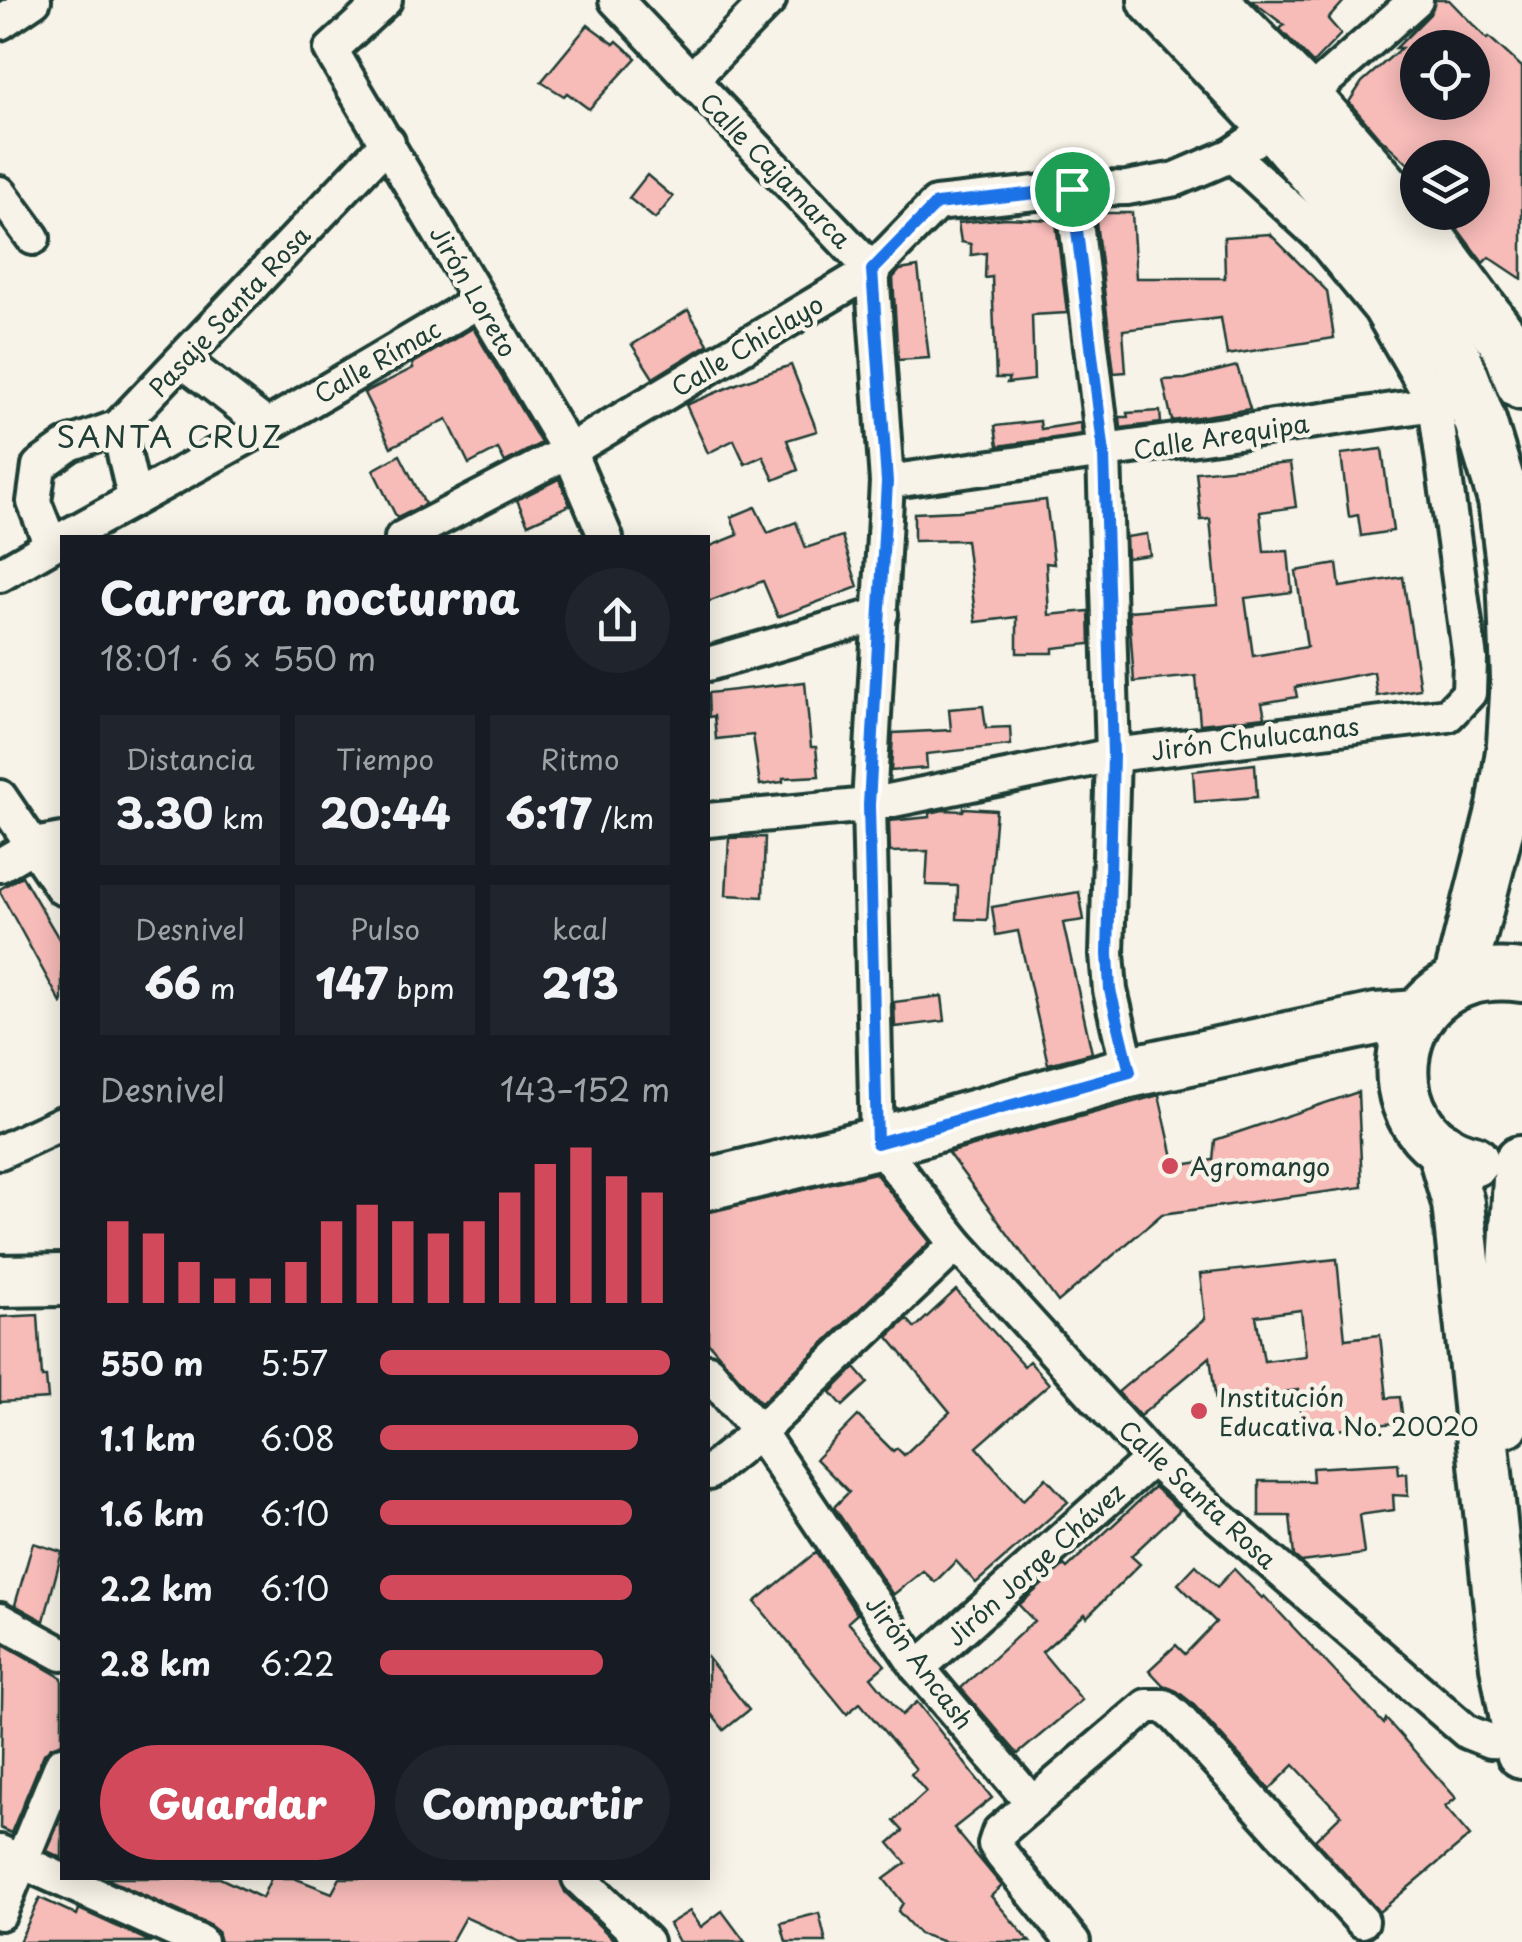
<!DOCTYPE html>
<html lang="es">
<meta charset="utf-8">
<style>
:root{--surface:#171b24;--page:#20242c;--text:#f1f3f6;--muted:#9ea1a6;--accent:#d1495b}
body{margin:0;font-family:"Playpen Sans",sans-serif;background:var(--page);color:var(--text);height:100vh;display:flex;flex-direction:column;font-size:38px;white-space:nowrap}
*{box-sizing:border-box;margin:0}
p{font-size:32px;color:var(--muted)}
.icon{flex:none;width:55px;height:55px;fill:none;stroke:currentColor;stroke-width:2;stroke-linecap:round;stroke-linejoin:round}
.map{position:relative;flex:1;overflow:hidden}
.panel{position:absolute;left:60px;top:535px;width:650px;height:1345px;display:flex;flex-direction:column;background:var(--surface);border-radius:0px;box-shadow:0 5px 25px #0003}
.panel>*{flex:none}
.controls{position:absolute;left:1400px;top:30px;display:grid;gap:20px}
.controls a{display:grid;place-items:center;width:90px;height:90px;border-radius:50%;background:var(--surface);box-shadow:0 5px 25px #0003;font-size:50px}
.pin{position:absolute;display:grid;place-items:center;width:85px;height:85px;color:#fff;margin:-42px;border:5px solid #fff;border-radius:50%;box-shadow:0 2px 10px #0007}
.round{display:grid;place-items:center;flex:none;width:105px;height:105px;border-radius:52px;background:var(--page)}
.headline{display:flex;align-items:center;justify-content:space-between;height:170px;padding:0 40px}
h1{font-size:45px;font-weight:800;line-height:75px}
.stats{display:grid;grid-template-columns:repeat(3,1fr);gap:15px;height:170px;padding:10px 40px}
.stats div{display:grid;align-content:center;border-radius:0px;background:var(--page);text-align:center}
.stats b{font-size:42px;font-weight:800}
.stats small{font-size:28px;font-weight:400}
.stats p{font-size:28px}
.chart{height:280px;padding:20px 40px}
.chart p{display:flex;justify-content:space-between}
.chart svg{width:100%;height:180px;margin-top:10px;stroke:var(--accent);stroke-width:6}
.button{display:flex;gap:20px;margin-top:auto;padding:20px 40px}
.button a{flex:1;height:115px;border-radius:60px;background:var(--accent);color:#fff;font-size:40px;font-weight:800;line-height:115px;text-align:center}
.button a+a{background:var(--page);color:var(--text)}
ul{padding:0 40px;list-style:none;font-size:32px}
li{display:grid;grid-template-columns:160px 120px 1fr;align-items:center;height:75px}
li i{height:25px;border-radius:12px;background:var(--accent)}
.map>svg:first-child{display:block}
.building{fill:#f7bbb8;stroke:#1f3d34;stroke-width:2.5;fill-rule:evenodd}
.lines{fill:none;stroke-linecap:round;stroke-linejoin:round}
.street-casing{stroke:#1f3d34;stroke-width:40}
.primary-casing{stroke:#1f3d34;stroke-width:58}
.street{stroke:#f7f3e8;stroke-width:32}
.primary{stroke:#f7f3e8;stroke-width:50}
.route-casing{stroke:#fff;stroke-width:20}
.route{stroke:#1a73e8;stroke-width:12}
.poi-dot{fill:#d1495b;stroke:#f7f3e8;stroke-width:4}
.labels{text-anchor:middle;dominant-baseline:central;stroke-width:9;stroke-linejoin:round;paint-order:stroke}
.street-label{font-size:25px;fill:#1f3d34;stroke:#f7f3e8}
.poi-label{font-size:25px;fill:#1f3d34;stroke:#f7f3e8;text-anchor:start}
.quarter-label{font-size:30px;letter-spacing:2.5px;fill:#1f3d34;stroke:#f7f3e8}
</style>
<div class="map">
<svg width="1522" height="1942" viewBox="0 0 1522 1942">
<rect width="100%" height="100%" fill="#f7f3e8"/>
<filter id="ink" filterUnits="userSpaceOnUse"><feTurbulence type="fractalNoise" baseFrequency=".01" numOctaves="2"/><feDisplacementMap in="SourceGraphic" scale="20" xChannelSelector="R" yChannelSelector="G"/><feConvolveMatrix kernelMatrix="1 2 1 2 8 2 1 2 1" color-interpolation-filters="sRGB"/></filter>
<g filter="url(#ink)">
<g class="building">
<polygon points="1251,0 1345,0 1328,19 1341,34 1313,63 1280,29 1284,25"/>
<path d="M1435,0H1449L1487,39L1489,37L1522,67V279L1489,257L1483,263L1445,212H1472V158H1418V173L1378,136L1349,102L1362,82L1401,48H1396L1430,14ZM1418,48H1472V102H1418Z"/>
<polygon points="588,25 614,44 617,41 636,58 589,109 567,93 564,96 541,82"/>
<polygon points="647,175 673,197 655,219 629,198"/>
<polygon points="1095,213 1132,213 1136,278 1225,278 1224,237 1270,234 1327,291 1334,338 1227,355 1221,318 1123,330 1126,372 1114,373"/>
<polygon points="1055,214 1067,313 1032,315 1034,380 1007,383 1009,378 996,378 992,277 985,278 986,253 971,255 971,244 961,242 958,223 1005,218 1054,220"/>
<polygon points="918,267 929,358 898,360 893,278 900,270"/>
<polygon points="688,310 708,344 653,378 632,345"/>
<polygon points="473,328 541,443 505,462 498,449 469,464 447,419 391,447 364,393 413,368 412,364"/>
<polygon points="791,365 817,431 787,440 798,470 774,480 763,456 745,464 734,440 708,453 686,405 739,383"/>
<polygon points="1237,366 1250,409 1172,421 1163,380 1185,379"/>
<polygon points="1160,411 1161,423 1121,428 1120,417 1128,417 1127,413"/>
<polygon points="1040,421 1041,429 1080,423 1082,434 998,446 995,426"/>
<polygon points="1382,449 1393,531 1361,536 1358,515 1349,517 1341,454"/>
<polygon points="400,455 425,504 397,518 373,470"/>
<polygon points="1290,463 1296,507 1260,512 1264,552 1288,551 1292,592 1245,598 1253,656 1307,647 1296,571 1337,564 1340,587 1403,577 1420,689 1377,696 1374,672 1295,687 1297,697 1262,703 1265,717 1200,724 1196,676 1134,682 1129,611 1218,604 1210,519 1201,520 1196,472"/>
<polygon points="559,479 570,505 528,524 517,500"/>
<polygon points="1046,500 1054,564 1046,563 1049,615 1089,611 1090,644 1053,648 1053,653 1017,653 1017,617 976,622 966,540 914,541 914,513 958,511"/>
<polygon points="755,507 768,533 796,522 806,548 842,536 858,587 778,617 763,581 708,602 708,547 738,535 731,517"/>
<polygon points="1147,534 1150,555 1127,558 1126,537"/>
<polygon points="805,682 811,747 816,747 819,776 783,778 783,782 760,785 753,735 716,739 714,716 709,717 708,693"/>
<polygon points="983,706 986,728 1010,727 1011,745 926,754 927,768 891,771 893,733 951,730 949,709"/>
<polygon points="1255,764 1257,797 1195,802 1193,771"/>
<polygon points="964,808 996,810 987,920 957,919 958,886 926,885 928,851 890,852 889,821 930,817 930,813 943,810 963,811"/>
<polygon points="765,837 763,897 726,895 729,838"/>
<polygon points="22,876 62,944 62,1005 0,892 0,889"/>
<polygon points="1079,892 1084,920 1063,923 1092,1053 1048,1064 1018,931 996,935 992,907"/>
<polygon points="942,996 945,1021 895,1027 894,1002"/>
<polygon points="1358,1092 1362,1187 1162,1214 1058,1302 948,1153 1159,1095 1175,1166 1213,1160 1215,1140"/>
<polygon points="875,1173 930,1242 761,1403 708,1342 708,1212"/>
<path d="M1337,1259L1345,1339L1380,1335L1387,1398L1400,1397L1403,1422L1303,1434L1298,1390L1216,1402L1210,1357L1140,1416L1118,1392L1205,1319L1200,1274ZM1301,1310L1306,1356L1264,1361L1256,1316Z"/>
<polygon points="956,1290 1024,1366 1029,1361 1049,1384 977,1447 1023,1500 1046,1478 1068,1502 976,1583 956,1561 935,1582 923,1571 893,1595 834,1507 849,1492 816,1459 858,1416 893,1451 897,1448 904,1455 950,1412 888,1337 907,1319 915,1328"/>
<polygon points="38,1315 42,1377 46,1377 48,1399 0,1402 0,1317"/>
<polygon points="855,1368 868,1383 843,1406 831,1392"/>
<polygon points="1398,1463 1399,1474 1407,1473 1408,1496 1393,1495 1394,1510 1359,1515 1364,1554 1301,1562 1294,1556 1290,1516 1259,1516 1259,1481 1313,1481 1312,1468"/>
<polygon points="1154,1487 1180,1510 1131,1556 1140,1564 1087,1617 1085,1614 1042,1652 1082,1700 1018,1754 961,1688 1034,1621 1019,1605 1064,1565 1067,1568"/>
<polygon points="33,1543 62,1552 44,1621 15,1605"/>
<polygon points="816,1552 857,1614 848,1622 885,1665 871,1677 902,1715 917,1702 992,1798 954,1828 1002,1886 991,1896 1030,1942 945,1942 919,1934 898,1911 903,1903 884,1879 906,1863 889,1843 903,1831 894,1821 926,1792 911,1774 916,1769 860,1703 847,1714 755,1602"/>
<polygon points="1196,1565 1217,1587 1234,1569 1262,1598 1264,1596 1384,1724 1386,1719 1456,1798 1445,1807 1470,1836 1379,1912 1315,1840 1341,1815 1294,1765 1270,1789 1192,1703 1177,1691 1164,1686 1149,1670 1176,1645 1185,1654 1216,1622 1178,1584"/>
<polygon points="3,1644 62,1678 62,1743 51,1747 44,1754 11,1833 0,1828"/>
<polygon points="708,1658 749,1710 724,1730 708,1710"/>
<polygon points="62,1814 62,1858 47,1851"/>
<polygon points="105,1878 220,1878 262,1898 271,1878 294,1878 332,1893 340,1878 560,1878 565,1892 616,1942 520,1942 465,1917 451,1942 220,1942 217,1931 208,1924"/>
<polygon points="40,1898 77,1915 79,1909 151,1942 19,1942"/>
<polygon points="690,1911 701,1927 722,1911 745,1942 679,1942 669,1924"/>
<polygon points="819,1913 826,1942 786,1942 781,1923"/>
</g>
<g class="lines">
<g class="street-casing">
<g id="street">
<polyline points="385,0 331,50 569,451 606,538"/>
<polyline points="616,0 872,270 887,482 869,805 877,1143 957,1244 1152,1459 1467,1732 1490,1741 1522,1742"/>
<polyline points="0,23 34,0"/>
<polyline points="691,80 769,0"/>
<polyline points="1072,189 1104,453 1113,755 1107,954 1110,990 1129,1072"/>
<polyline points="0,193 33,238"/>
<polyline points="183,361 267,426"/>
<polyline points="887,482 1435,404"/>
<polyline points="134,497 118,427 388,142"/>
<polyline points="64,538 267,426 479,301"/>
<polyline points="402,538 569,451 872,270 936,204 1072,189 1127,188 1176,179 1232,155 1274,126 1416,0"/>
<polyline points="51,545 34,502 39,466 70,444 118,427"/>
<polyline points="0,575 62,539"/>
<polyline points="708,664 881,614"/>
<polyline points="0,797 62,888"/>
<polyline points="708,820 869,805 1113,755 1448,715 1469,693 1470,659 1435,404 1380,309 1319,235 1232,155"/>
<polyline points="0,865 34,845 62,840"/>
<polyline points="0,1152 62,1123"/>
<polyline points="708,1371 759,1432 918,1668 1031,1802"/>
<polyline points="708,1473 759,1432 957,1244"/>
<polyline points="0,1620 62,1654"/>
<polyline points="918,1668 1152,1459"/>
<polyline points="0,1852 200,1942"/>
<polyline points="579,1878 646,1942"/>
<polyline points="0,1913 62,1763"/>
<polyline points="1073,1942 1002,1855 995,1844 999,1832 1147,1706 1164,1706 1177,1717 1362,1921"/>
</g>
</g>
<g class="primary-casing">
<g id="primary">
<polyline points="1154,0 1274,126 1400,272 1456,359 1480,421 1504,500 1513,572 1517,678 1513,745 1503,807 1459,981"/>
<polyline points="1211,0 1305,96 1427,236 1507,344 1522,384"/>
<polyline points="1442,1147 1458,1203 1506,1666 1522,1752"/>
<path d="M1473,1161C1364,1137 1382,957 1522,976"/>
<polyline points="708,1184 877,1143 1129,1072 1376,1019 1418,1016"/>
<polyline points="0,1281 62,1280"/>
<polyline points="1505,1421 1520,1162"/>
</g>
</g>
<use href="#street" class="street"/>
<use href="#primary" class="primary"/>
</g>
</g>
<g class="lines" filter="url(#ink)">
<g class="route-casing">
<polygon id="route" points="1072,189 1104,454 1113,755 1108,954 1110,990 1130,1072 877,1143 869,805 887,482 872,270 936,204"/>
</g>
<use href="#route" class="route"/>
</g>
<g class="poi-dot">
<circle cx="1170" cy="1166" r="10"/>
<circle cx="1199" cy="1411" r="10"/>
</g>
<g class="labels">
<g class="street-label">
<text transform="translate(776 170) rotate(46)">Calle Cajamarca</text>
<text transform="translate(474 291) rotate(60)">Jirón Loreto</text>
<text transform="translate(229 311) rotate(-47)">Pasaje Santa Rosa</text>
<text transform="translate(747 345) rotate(-31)">Calle Chiclayo</text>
<text transform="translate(377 361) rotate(-30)">Calle Rímac</text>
<text transform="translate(1221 436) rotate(-9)">Calle Arequipa</text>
<text transform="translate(1255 738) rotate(-7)">Jirón Chulucanas</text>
<text transform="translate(1198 1494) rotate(43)">Calle Santa Rosa</text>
<text transform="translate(1035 1564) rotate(-42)">Jirón Jorge Chávez</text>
<text transform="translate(920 1662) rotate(53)">Jirón Ancash</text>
</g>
<g class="poi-label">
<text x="1190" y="1166">Agromango</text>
<text x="1219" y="1397">Institución<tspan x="1219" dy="29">Educativa No. 20020</tspan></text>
</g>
<g class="quarter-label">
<text x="170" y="435">SANTA CRUZ</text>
</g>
</g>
</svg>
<div class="controls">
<a><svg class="icon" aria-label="locate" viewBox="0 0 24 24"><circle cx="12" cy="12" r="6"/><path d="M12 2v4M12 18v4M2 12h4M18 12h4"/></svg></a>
<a><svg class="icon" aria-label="layers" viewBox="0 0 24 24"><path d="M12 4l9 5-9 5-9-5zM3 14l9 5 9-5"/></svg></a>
</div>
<div class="pin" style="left:1072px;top:189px;background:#1e9e55"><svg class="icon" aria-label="arrive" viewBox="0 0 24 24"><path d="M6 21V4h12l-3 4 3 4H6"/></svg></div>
<section class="panel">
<div class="headline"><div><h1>Carrera nocturna</h1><p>18:01 · 6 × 550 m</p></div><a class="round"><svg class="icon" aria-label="share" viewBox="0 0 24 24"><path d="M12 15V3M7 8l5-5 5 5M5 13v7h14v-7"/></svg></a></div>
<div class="stats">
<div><p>Distancia</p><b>3.30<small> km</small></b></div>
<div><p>Tiempo</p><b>20:44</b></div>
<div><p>Ritmo</p><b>6:17<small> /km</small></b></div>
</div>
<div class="stats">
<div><p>Desnivel</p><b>66<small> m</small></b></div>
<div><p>Pulso</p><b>147<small> bpm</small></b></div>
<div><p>kcal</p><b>213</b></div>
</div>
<div class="chart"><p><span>Desnivel</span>143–152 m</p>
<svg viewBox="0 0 160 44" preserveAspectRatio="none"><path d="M5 44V24M15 44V27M25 44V34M35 44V38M45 44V38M55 44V34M65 44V24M75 44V20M85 44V24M95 44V27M105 44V24M115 44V17M125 44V10M135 44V6M145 44V13M155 44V17"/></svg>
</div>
<ul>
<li><b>550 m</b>5:57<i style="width:100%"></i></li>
<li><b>1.1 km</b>6:08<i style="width:89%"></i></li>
<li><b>1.6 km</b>6:10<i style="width:87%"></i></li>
<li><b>2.2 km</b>6:10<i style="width:87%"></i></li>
<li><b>2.8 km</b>6:22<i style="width:77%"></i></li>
</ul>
<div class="button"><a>Guardar</a><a>Compartir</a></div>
</section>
</div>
